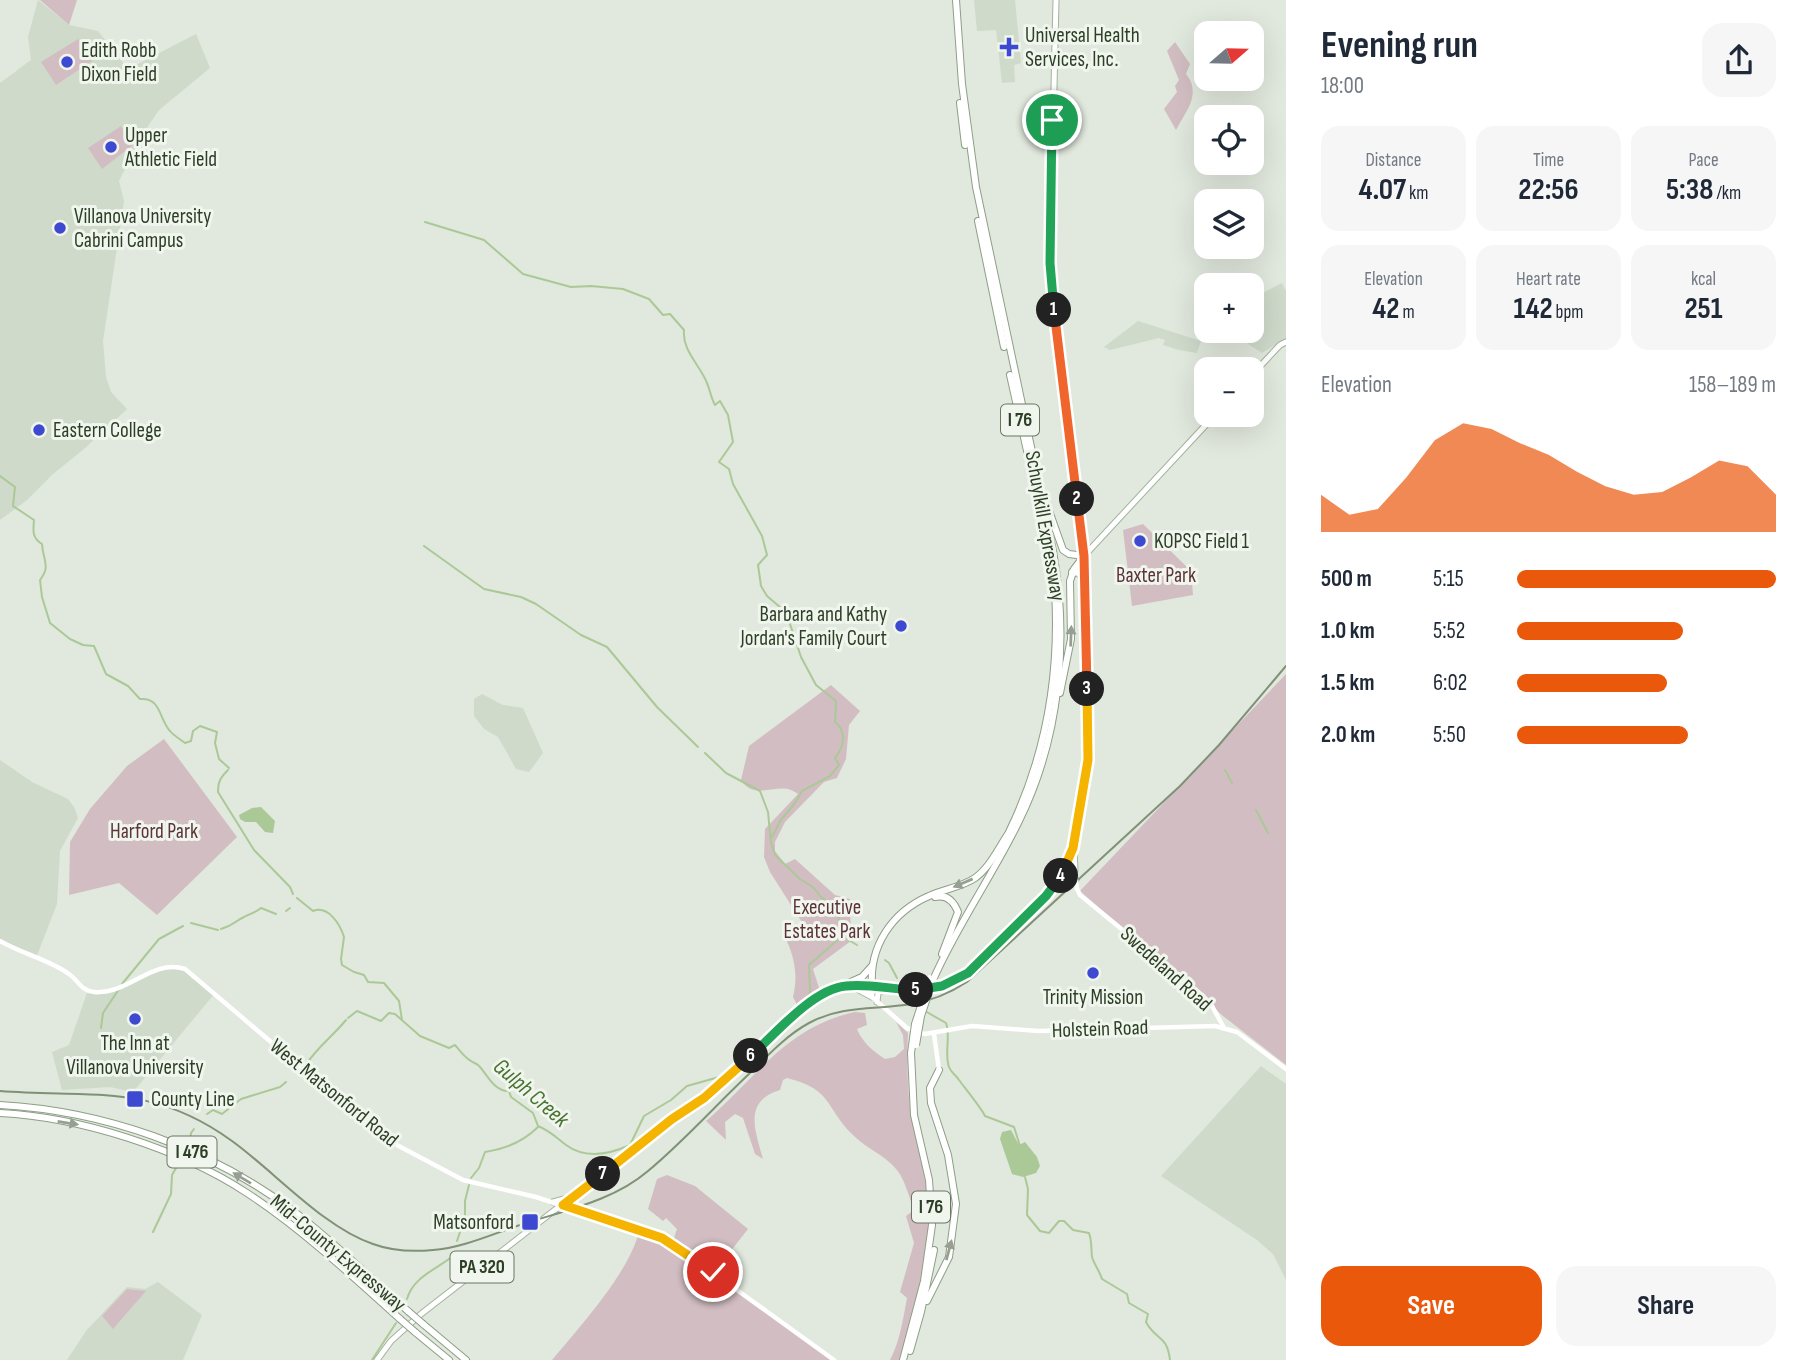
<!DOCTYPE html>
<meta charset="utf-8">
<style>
:root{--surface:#fff;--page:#f6f6f7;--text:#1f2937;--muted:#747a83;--accent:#ea580c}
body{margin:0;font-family:"Sofia Sans Condensed",sans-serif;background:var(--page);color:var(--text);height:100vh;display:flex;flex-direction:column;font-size:26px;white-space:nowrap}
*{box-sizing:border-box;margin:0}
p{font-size:23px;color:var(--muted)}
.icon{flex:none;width:38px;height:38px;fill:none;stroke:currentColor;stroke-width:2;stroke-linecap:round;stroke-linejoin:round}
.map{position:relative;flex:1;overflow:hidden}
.details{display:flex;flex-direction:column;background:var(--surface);width:525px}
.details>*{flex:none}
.needle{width:46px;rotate:70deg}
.fabs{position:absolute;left:1194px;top:21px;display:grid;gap:14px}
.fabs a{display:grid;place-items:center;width:70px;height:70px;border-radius:14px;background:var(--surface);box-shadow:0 7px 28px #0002;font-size:35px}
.pin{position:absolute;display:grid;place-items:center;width:60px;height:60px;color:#fff;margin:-30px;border:4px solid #fff;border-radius:50%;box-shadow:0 2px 7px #0007}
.km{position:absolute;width:35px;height:35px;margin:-18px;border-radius:50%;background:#222;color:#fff;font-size:19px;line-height:35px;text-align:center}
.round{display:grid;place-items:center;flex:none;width:74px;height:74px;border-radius:21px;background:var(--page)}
.headline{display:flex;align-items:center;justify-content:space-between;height:119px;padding:0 35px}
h1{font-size:38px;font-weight:700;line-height:52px}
.figures{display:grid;grid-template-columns:repeat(3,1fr);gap:10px;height:119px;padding:7px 35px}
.figures div{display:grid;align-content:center;border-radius:18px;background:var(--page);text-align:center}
.figures b{font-size:30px;font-weight:700}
.figures small{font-size:19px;font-weight:400}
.figures p{font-size:19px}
.chart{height:196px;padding:14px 35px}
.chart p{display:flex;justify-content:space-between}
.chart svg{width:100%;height:126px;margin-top:7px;fill:var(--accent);opacity:.7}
.cta{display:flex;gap:14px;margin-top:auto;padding:14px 35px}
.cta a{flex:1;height:80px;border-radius:21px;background:var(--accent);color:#fff;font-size:28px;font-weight:700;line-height:80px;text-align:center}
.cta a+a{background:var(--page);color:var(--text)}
ul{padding:0 35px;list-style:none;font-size:23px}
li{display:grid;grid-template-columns:112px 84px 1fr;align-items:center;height:52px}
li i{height:18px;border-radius:9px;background:var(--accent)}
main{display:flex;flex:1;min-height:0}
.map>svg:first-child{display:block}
.built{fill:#cfdacb}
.green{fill:#d2bec2}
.water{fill:#abc997}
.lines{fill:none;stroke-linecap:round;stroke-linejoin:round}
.stream{stroke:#abc997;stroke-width:2}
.primary-casing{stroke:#a4b49d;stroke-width:7}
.highway-casing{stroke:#8d9f85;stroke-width:8}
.secondary{stroke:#fff;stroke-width:4.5}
.primary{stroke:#fff;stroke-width:5}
.highway{stroke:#fff;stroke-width:6}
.tram{stroke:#7f9177;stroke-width:2}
.highway-bridge-casing{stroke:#8d9f85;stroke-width:8;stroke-linecap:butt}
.secondary-bridge{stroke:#fff;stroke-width:4.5}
.highway-bridge{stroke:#fff;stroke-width:6}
.oneway{fill:#969f92}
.split-1-casing{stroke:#fff;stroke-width:14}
.split-2-casing{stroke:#fff;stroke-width:14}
.split-3-casing{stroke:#fff;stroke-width:14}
.split-4-casing{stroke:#fff;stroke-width:14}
.split-5-casing{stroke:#fff;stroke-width:14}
.split-6-casing{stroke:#fff;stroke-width:14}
.split-7-casing{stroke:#fff;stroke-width:14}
.split-8-casing{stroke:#fff;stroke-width:14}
.split-1{stroke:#22a559;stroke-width:9}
.split-2{stroke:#f0652b;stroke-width:9}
.split-3{stroke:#f0652b;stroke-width:9}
.split-4{stroke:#f5b400;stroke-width:9}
.split-5{stroke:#22a559;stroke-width:9}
.split-6{stroke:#22a559;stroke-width:9}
.split-7{stroke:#f5b400;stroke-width:9}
.split-8{stroke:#f5b400;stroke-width:9}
.poi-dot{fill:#3e49d1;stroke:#f0f5ed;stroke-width:2.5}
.labels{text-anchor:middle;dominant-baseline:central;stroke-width:6;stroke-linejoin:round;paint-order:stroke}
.shield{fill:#f0f5ed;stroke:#687662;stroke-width:2}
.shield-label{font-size:19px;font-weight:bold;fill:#2d3f26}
.poi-label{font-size:21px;fill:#2d3f26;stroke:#f0f5ed;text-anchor:start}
.street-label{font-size:21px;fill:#2d3f26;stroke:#f0f5ed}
.park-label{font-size:21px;fill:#5b3338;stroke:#f0f5ed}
.water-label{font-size:23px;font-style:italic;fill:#497330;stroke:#f0f5ed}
</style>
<main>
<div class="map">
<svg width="1286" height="1360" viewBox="0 0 1286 1360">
<rect width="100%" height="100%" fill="#e1e8dd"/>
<g class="built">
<polygon points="38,0 69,25 98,31 124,64 134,66 196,34 210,68 159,110 142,135 119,181 124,201 103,341 106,377 111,392 127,409 84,449 53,474 27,500 0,520 0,83 31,60 28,37"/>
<polygon points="974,0 1015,0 1021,63 1014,65 1015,82 1002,83 996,30 977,31"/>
<polygon points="1282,283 1286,291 1286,338 1262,353 1242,340 1242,331 1251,331 1251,299"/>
<polygon points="1138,321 1201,341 1197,353 1179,350 1163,345 1165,340 1159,338 1110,350 1104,347"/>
<polygon points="482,694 503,705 523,708 543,753 529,772 516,769 498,737 484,729 474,716 474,699"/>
<polygon points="0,760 32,782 68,799 74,807 78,818 60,851 57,904 36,958 0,941"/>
<polygon points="160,967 190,971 215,993 133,1092 110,1087 62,1090 52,1052 69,1045 88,990 95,992 128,985"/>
<polygon points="1261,1066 1286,1084 1286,1280 1273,1254 1257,1240 1161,1176"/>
<polygon points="158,1282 202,1315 183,1360 67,1360 86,1331 127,1287 145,1289"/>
</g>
<g class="green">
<polygon points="40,0 77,0 69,25"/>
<polygon points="78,39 92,61 56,85 41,62"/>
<path d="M1175,42L1190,64L1186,74C1202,94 1186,111 1176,130L1164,109L1177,92L1175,86L1179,80L1167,51Z"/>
<polygon points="121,126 133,145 102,169 88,148"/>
<polygon points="1143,524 1191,571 1193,595 1132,606 1123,530"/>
<polygon points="1286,674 1286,1065 1223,1016 1080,891"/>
<path d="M831,685L860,711L849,725L846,759L837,778L824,782L785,822L775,842V851L785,864L795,859L835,895L850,899L851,941L813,969L821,994L800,1011L793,997C798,976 795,959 786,939L805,927L770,872L764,857L765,829L798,794C795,792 792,790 788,789C771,786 753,799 741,780L749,746Z"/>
<polygon points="164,739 237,837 157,915 119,883 69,895 70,842 90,809 127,766"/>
<path d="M855,1012L865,1013L867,1025L857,1029C862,1042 873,1051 885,1059L895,1057L904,1049L903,1035L896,1022L908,1033C907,1058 907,1082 910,1108C915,1141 926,1174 929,1208C932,1260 915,1311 899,1360H890C900,1341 903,1319 907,1298L900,1292L914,1243L906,1216L914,1210C909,1197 905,1180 897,1170C885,1155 867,1149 854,1136C824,1107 834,1090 787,1078L783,1080L780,1090C743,1101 755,1130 763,1159L755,1154L743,1118L735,1114L725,1122L726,1140L706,1121C757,1077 786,1027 855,1012Z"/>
<polygon points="667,1175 695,1186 748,1229 715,1271 673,1241 677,1229 666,1218 663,1221 648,1209 657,1179"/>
<path d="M639,1231L662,1238L834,1360H552C579,1328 631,1270 639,1231Z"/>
<polygon points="127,1289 146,1291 113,1329 102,1316"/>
</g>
<g class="water">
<polygon points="261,807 275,821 273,833 265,832 256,822 245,822 240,819 239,815 252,808"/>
<polygon points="1011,1130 1019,1145 1025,1142 1037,1157 1040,1166 1036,1173 1023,1177 1012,1174 1000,1139 1002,1132"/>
</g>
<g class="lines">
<g class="stream">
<path d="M425,222L484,240L523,274L571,287L591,286L623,289L649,299L663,315L670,314L684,330C682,351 700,365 707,383C710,390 711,398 715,405L720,401L728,415L733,442L719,462L729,469L733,484L762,536L767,555L758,565L761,586L767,596L781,608L789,621L801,657L816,685L836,701L835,722C847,731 844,747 835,758L839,765L830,776L802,791L795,803L780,821L772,837"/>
<path d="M0,476L15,487L13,506L34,520C33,531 32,538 42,544C43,561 51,566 40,580L42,597L50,623L70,639L83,645L94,646L106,674L128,686L140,699C161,697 159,719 170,731C174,736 180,739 185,743L191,741L193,731L200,726L217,732L215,743L219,759L229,768"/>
<polyline points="424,546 484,589 521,597 536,604 581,635 607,647 657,707 698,747"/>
<polyline points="705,753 726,773 760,791 768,812 771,843 775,855 800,879 813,887 821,897 830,904 838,915 842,935"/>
<path d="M228,770C221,777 218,781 218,792L254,850L290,887L293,894"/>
<polyline points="1225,770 1232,783"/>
<polyline points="1256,810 1268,833"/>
<path d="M297,898L313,911C328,905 340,924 344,937L341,959L342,965L354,972L364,975L368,982L384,983L399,1001L402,1020"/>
<polyline points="286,911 290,908"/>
<polyline points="191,923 218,930"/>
<path d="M221,929C233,926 235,921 244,917C251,913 255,913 261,908L276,914"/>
<polyline points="885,960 889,963 897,978"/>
<polyline points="122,984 159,939 183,926"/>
<polyline points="906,996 918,997 920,1000"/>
<path d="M925,1011L946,1023C951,1037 944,1053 949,1067C951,1073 956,1075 959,1080C965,1088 982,1109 985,1116L1014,1127L1020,1146"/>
<path d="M348,1018L357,1011L381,1021L389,1013L395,1014L420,1036L449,1048L455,1045C460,1051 465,1058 471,1061C475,1064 477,1063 480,1067C488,1076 495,1092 509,1091L511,1097L533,1113L538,1126C552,1132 555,1137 566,1145C585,1159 610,1154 630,1145L644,1116L671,1100L687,1086L719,1077L740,1063L806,1000L810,992L809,965L842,936L857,945"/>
<polyline points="101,1028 103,1013 119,989"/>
<path d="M305,1066C316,1048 333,1036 346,1020"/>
<polyline points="207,1114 213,1110 222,1114 241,1099 280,1087 286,1082"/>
<polyline points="190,1142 191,1133 194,1129"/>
<path d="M1025,1177L1028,1189L1027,1215L1040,1231L1049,1233L1059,1221H1064L1073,1230L1089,1233C1092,1241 1091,1249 1092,1257C1094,1264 1100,1272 1102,1279L1127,1294L1129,1303L1148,1314L1146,1322C1156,1341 1167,1334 1170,1360"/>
<path d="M471,1178L479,1168L485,1152C505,1149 523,1142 538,1127"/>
<polyline points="153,1232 171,1194 172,1175 176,1168"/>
<polyline points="457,1241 465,1217 465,1201 469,1185"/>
<path d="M407,1299C413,1277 437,1269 453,1256"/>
<polyline points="372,1360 396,1323"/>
</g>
<g class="primary-casing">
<g id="primary">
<polyline points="1251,376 1280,345 1286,342"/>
<polyline points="1084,556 1215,415"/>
<polyline points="1074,851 1075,870"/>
<polyline points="1060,878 1067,875 1076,880"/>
<polyline points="853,987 872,997"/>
<polyline points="877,1002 878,993 885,989"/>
<polyline points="553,1202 568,1198"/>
<path d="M377,1360L391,1341L421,1314L672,1119L714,1090L821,994C853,976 889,993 923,990C940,989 954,982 968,973L1046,896L1064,871L1073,848L1088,760L1084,556L1050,262L1056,0"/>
</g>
</g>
<g class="highway-casing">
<g id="highway">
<polyline points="960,103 965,145"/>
<polyline points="978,221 1004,347"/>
<polyline points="1010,375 1036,491"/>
<polyline points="1048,508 1063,550 1069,554 1084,556 1074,569 1070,581 1071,639 1060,693"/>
<polyline points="1072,572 1079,573 1084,581"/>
<path d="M1009,832C1046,756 1060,674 1055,591"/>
<path d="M935,897C947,894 954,902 958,912L942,954"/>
<path d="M933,980C957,925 993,875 1019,821C1060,738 1069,641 1053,551L976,187L962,84L956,0"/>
<polyline points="842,986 862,977 872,966"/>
<path d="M872,987C869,946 892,912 929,896C944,889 962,887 975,878C990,867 998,849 1008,834"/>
<path d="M0,1105C105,1111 207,1147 292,1210C333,1241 370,1278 409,1312"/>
<path d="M0,1113C80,1117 180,1149 247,1193C302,1229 351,1275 400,1319"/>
<polyline points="927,1301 949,1257 956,1204 948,1155 931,1103 930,1088 939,1070"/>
<polyline points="423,1324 466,1360"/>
<polyline points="415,1332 449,1360"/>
<polyline points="910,1351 921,1312 934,1250"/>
<polyline points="903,1360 924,1281 932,1225 929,1180 914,1115 911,1053"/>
</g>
</g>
<g class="secondary">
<polyline points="1068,864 1076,879"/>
<polyline points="1077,889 1080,895 1203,996 1212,1006 1223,1026"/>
<path d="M0,941C22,954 48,959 69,974C78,980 81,991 94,992C129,995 152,958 185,969L297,1064L395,1144L463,1180L536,1197L669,1241L834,1360"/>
<polyline points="872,987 872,997 907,1028 925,1034 972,1026 1038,1031 1215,1026 1237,1032 1286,1069"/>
<polyline points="934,1034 939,1070"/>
</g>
<use href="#primary" class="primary"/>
<use href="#highway" class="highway"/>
<path class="tram" d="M0,1091C91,1098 151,1082 232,1141C275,1172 323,1227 373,1244C392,1251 412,1252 433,1250C461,1248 490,1235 517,1226C561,1211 612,1202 648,1171C684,1141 716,1105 751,1072C769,1054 787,1035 809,1023C842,1005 876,1010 911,1004C932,1001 950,993 967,982L1180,786L1219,745L1286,666"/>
<g class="highway-bridge-casing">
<g id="highway-bridge">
<polyline points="916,1045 921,1016 933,980"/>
<polyline points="911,1053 915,1024 930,978"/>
<polyline points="409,1312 423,1324"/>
<polyline points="400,1319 415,1332"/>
</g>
</g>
<polyline class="secondary-bridge" points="1076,880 1077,889"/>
<use href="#highway-bridge" class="highway-bridge"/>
</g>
<defs><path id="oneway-solid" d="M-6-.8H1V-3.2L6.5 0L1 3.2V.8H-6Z" transform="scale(1.75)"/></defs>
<g class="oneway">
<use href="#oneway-solid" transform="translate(1071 636) rotate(-88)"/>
<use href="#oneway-solid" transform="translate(963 883) rotate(157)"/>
<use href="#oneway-solid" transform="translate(68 1123) rotate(9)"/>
<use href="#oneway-solid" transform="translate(242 1178) rotate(-149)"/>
<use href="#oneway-solid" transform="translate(949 1250) rotate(-75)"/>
</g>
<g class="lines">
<g class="split-1-casing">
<polyline id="split-1" points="1052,120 1050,263 1054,310"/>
</g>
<g class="split-2-casing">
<polyline id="split-2" points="1054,310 1077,499"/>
</g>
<g class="split-3-casing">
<polyline id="split-3" points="1077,499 1084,556 1087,689"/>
</g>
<g class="split-4-casing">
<polyline id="split-4" points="1061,876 1073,848 1088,760 1087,689"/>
</g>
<g class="split-5-casing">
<polyline id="split-5" points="916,990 942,986 968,973 1046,896 1061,876"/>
</g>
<g class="split-6-casing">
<path id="split-6" d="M751,1056C775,1034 813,989 846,986C869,983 893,990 916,990"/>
</g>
<g class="split-7-casing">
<polyline id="split-7" points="603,1174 672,1119 704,1098 751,1056"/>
</g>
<g class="split-8-casing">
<polyline id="split-8" points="603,1174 563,1205 662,1238 713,1272"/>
</g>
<use href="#split-1" class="split-1"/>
<use href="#split-2" class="split-2"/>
<use href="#split-3" class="split-3"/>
<use href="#split-4" class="split-4"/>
<use href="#split-5" class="split-5"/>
<use href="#split-6" class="split-6"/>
<use href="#split-7" class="split-7"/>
<use href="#split-8" class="split-8"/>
</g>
<g class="poi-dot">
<path d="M1005.5 36.5h7v7h7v7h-7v7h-7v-7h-7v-7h7z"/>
<circle cx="67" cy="62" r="7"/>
<circle cx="111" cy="147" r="7"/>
<circle cx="60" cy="228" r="7"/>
<circle cx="39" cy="430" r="7"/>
<circle cx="1140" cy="541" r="7"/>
<circle cx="901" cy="626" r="7"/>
<circle cx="1093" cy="973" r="7"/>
<circle cx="135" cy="1019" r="7"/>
<rect x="126" y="1090" width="18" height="18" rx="3.5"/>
<rect x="521" y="1213" width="18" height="18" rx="3.5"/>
</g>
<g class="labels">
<g class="shield">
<rect x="1001" y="404.5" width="38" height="31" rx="5"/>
<rect x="167.5" y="1136.5" width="49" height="31" rx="5"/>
<rect x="912" y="1191.5" width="38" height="31" rx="5"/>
<rect x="450.5" y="1251.5" width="63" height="31" rx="5"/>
</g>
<g class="shield-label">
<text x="1020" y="420">I 76</text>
<text x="192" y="1152">I 476</text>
<text x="931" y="1207">I 76</text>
<text x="482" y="1267">PA 320</text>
</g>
<g class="poi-label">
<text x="1025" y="35">Universal Health<tspan x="1025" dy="24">Services, Inc.</tspan></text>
<text x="81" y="50">Edith Robb<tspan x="81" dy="24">Dixon Field</tspan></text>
<text x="125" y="135">Upper<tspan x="125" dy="24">Athletic Field</tspan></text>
<text x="74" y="216">Villanova University<tspan x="74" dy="24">Cabrini Campus</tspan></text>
<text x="53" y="430">Eastern College</text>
<text x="1154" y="541">KOPSC Field 1</text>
<text x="887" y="614" text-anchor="end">Barbara and Kathy<tspan x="887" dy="24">Jordan's Family Court</tspan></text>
<text x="1093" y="997" text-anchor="middle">Trinity Mission</text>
<text x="135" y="1043" text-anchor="middle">The Inn at<tspan x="135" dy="24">Villanova University</tspan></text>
<text x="151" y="1099">County Line</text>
<text x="514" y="1222" text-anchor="end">Matsonford</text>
</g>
<g class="street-label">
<text transform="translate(1045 526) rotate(80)">Schuylkill Expressway</text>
<text transform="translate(1166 969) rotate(42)">Swedeland Road</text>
<text transform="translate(1100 1029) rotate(-2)">Holstein Road</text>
<text transform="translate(334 1093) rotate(39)">West Matsonford Road</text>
<text transform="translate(338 1253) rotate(40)">Mid-County Expressway</text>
</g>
<g class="park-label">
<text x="1156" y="575">Baxter Park</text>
<text x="154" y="831">Harford Park</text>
<text x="827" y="907">Executive<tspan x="827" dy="24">Estates Park</tspan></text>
</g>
<g class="water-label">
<text transform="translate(531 1093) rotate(41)">Gulph Creek</text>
</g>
</g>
</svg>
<div class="fabs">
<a><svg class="needle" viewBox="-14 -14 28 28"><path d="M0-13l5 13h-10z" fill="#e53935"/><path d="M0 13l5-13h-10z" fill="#747a83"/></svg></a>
<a><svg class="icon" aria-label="locate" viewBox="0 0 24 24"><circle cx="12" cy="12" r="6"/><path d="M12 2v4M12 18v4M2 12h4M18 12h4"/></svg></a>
<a><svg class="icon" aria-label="layers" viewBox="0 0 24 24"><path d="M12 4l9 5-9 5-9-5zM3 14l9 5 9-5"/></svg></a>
<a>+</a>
<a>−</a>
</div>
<div class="pin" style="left:1052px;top:120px;background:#1e9e55"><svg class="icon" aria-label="arrive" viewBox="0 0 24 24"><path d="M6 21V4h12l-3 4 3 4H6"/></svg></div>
<div class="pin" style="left:713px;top:1272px;background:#d93025"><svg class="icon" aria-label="check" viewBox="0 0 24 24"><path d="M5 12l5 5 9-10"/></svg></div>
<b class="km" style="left:1054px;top:310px">1</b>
<b class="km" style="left:1077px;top:499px">2</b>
<b class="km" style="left:1087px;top:689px">3</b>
<b class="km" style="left:1061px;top:876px">4</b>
<b class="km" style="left:916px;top:990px">5</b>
<b class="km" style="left:751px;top:1056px">6</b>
<b class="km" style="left:603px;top:1174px">7</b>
</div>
<section class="details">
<div class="headline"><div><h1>Evening run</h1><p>18:00</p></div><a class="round"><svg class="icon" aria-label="share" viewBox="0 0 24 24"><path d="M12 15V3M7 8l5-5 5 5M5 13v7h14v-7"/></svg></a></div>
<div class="figures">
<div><p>Distance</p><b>4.07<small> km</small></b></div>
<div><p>Time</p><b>22:56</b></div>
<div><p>Pace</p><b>5:38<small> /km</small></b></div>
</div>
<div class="figures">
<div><p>Elevation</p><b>42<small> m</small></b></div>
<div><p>Heart rate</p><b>142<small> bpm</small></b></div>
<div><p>kcal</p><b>251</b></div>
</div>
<div class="chart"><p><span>Elevation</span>158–189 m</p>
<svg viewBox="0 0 160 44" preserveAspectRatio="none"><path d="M0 44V31L10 38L20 36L30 25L40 12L50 6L60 8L70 13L80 17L90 23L100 28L110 31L120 30L130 25L140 19L150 21L160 31V44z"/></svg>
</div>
<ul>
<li><b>500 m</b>5:15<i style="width:100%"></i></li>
<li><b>1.0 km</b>5:52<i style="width:64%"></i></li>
<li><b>1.5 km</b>6:02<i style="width:58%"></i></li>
<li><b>2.0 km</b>5:50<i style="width:66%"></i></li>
</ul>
<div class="cta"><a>Save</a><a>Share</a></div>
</section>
</main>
